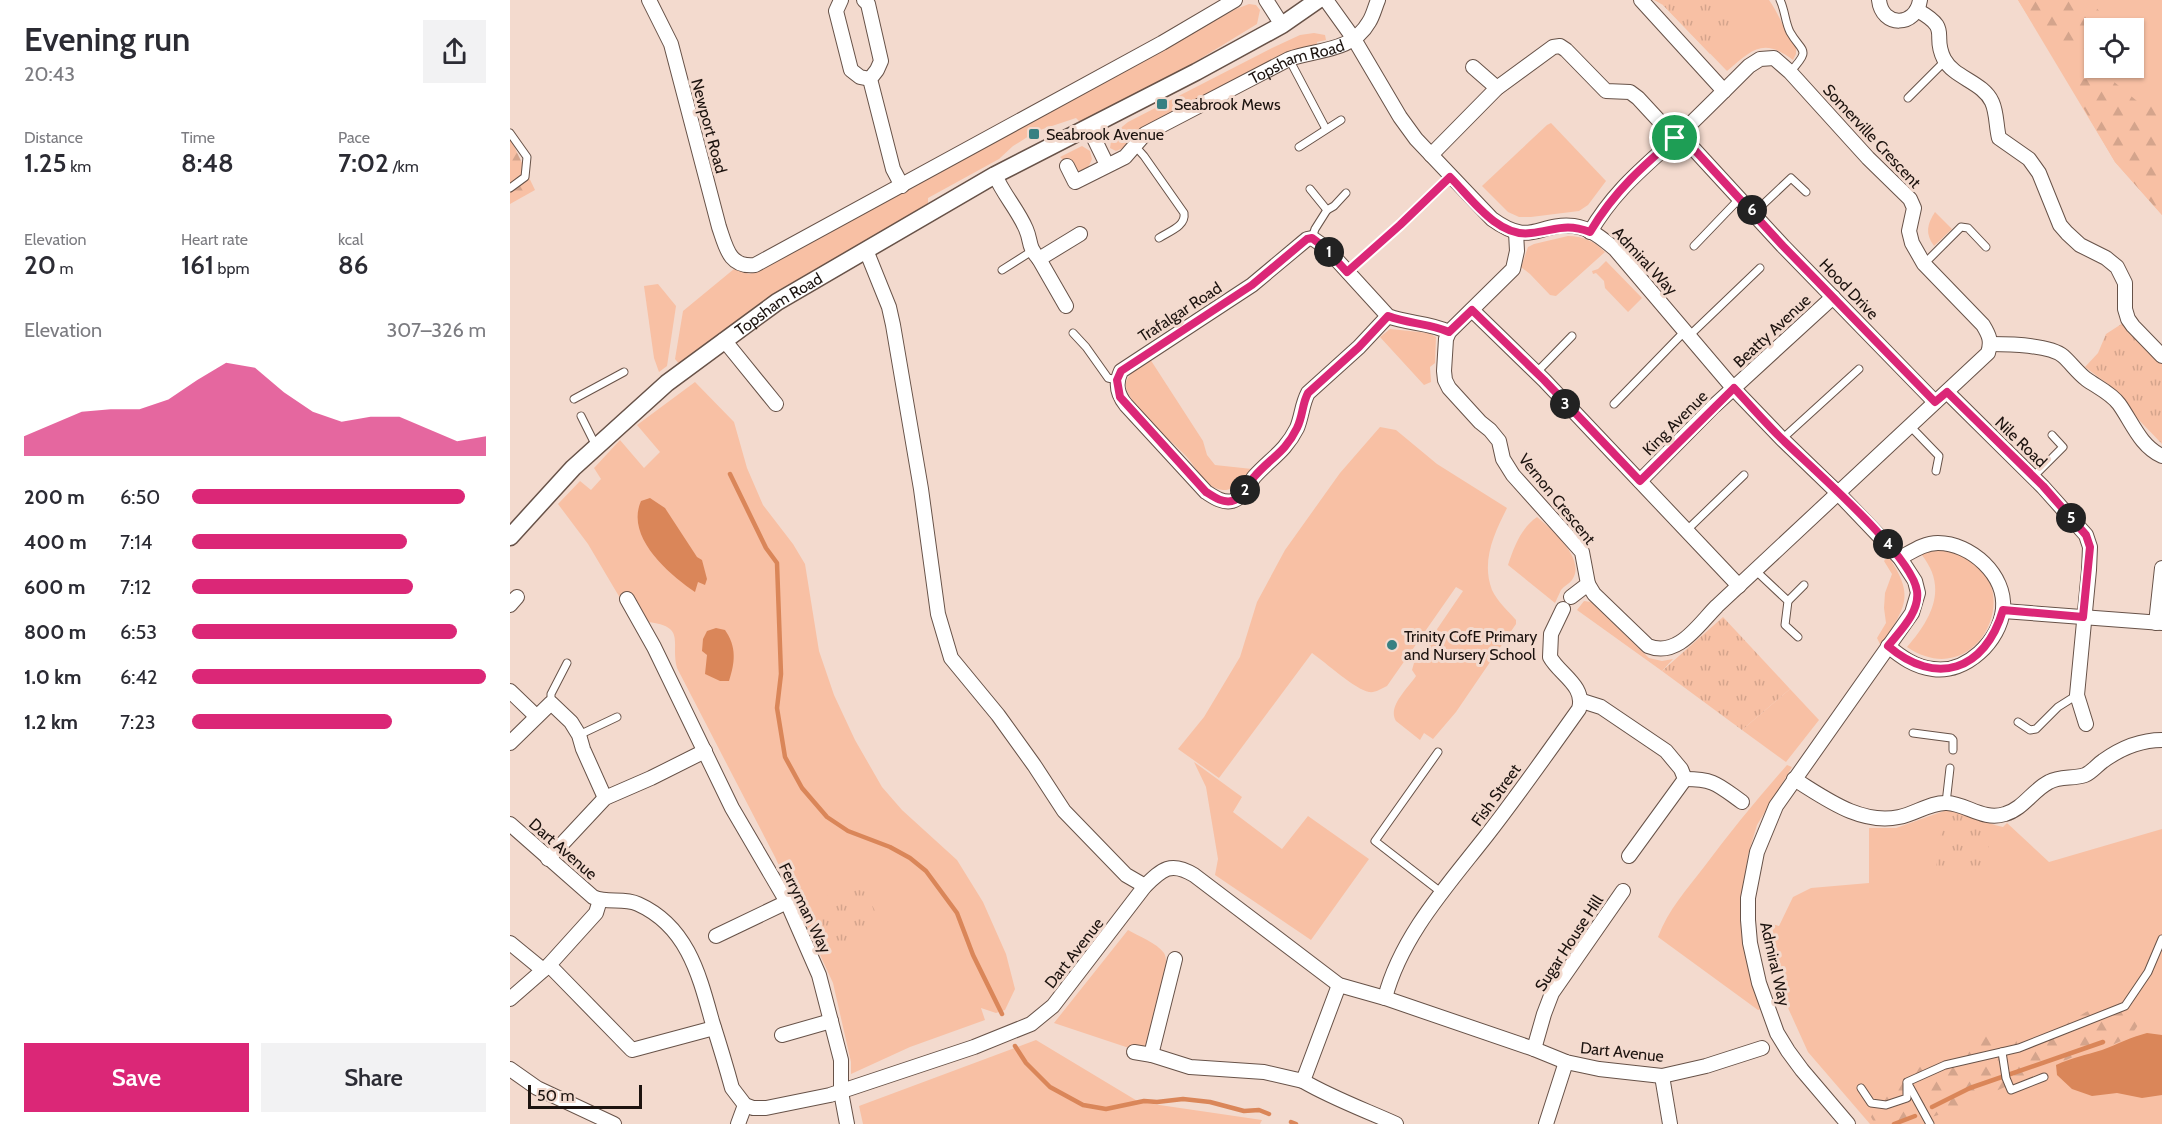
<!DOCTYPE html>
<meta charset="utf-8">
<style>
:root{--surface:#fff;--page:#f2f2f3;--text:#2b2b33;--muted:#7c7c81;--accent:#db2777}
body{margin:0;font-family:Cabin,sans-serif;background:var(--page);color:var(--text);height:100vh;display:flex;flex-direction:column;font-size:22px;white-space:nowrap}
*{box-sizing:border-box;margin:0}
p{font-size:20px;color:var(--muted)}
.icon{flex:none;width:33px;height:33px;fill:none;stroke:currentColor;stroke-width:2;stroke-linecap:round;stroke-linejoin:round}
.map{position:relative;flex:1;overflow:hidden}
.details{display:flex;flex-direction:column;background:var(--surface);width:510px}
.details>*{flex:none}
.fabs{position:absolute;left:1574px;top:18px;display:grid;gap:12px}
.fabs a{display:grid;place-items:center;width:60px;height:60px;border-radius:0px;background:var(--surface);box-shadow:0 2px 4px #0004;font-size:30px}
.scale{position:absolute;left:18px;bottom:15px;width:114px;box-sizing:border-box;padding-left:6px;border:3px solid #1c130f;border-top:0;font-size:16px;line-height:21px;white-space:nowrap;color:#1c130f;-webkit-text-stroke:4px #f3dace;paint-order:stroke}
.pin{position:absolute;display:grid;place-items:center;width:51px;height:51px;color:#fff;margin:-26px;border:3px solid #fff;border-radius:50%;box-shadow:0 2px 6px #0007}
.km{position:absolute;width:30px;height:30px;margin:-15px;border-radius:50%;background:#222;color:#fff;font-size:16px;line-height:30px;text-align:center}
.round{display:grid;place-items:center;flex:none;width:63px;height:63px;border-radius:0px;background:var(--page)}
.head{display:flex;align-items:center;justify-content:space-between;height:102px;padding:0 24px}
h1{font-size:33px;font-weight:600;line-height:45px}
.figures{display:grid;grid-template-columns:repeat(3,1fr);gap:9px;height:102px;padding:6px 24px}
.figures div{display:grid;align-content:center}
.figures b{font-size:26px;font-weight:600}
.figures small{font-size:16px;font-weight:400}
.figures p{font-size:16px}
.chart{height:168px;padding:12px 24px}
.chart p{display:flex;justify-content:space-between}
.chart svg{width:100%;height:108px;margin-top:6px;fill:var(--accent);opacity:.7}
.action{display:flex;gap:12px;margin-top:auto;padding:12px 24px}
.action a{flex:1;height:69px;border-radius:0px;background:var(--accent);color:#fff;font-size:24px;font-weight:600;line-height:69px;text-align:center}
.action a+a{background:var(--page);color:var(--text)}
ul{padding:0 24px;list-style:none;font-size:20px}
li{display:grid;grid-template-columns:96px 72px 1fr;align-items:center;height:45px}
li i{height:15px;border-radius:8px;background:var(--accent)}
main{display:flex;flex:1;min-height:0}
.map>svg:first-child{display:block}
.green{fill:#f8c0a4;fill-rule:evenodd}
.forest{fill:url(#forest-firs)}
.park{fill:url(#park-tufts)}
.water{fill:#da8659}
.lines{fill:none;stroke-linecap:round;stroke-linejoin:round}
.stream{stroke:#da8659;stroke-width:4.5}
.service-casing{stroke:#675248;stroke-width:9}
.minor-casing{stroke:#675248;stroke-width:16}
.tertiary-casing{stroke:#675248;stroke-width:19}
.service{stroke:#fff;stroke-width:7}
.minor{stroke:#fff;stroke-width:14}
.tertiary{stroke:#fff;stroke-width:16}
.route-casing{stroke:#fff;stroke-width:12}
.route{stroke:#db2777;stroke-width:8}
.poi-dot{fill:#378082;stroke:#f3dace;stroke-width:2}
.labels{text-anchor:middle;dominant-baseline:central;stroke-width:6;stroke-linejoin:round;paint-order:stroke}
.street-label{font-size:16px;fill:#1c130f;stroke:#f3dace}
.poi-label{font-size:16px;fill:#1c130f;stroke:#f3dace;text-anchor:start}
</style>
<main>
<section class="details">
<div class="head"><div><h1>Evening run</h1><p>20:43</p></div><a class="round"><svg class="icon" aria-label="share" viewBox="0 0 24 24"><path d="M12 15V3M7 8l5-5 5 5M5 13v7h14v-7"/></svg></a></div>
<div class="figures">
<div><p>Distance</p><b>1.25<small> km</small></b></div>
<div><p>Time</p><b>8:48</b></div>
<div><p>Pace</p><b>7:02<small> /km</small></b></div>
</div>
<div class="figures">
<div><p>Elevation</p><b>20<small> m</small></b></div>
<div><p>Heart rate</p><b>161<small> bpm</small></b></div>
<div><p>kcal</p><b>86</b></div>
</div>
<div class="chart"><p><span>Elevation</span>307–326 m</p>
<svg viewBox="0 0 160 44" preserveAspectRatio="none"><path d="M0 44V36L10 31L20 26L30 25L40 25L50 21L60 13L70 6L80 8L90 18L100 26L110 30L120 28L130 28L140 33L150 38L160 36V44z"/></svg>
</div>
<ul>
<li><b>200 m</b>6:50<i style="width:93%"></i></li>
<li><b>400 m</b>7:14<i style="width:73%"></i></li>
<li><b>600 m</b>7:12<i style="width:75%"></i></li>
<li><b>800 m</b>6:53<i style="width:90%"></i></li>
<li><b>1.0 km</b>6:42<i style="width:100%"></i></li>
<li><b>1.2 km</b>7:23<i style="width:68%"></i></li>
</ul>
<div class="action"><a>Save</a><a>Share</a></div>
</section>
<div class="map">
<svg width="1652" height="1124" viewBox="0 0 1652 1124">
<defs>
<pattern id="forest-firs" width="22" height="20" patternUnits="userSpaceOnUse" patternTransform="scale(1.5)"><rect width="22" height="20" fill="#f8c0a4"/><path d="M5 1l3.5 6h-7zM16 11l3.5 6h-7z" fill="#d4a48c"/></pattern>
<pattern id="park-tufts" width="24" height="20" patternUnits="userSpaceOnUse" patternTransform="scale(1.5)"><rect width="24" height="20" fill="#f8c0a4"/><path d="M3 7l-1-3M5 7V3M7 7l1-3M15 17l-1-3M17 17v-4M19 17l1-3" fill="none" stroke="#d4a48c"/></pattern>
</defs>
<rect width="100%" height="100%" fill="#f3dace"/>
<g class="green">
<path d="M1144,0H1259C1270,15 1274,32 1286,47V54L1283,60C1253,37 1242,50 1217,71L1153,5Z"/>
<path d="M1508,0H1652V215L1605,162ZM1584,28H1623V68H1584Z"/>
<polygon points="739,4 746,5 750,10 747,24 662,76 570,122 566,118 527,131 503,146 489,159 418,198 418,203 170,365 165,359 173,311 224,269 239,274 253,269 726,9"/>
<polygon points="804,33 815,35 816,40 807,42 807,46 789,48 777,53 725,79 638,125 613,148 606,151 600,148 602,135 618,122 762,48 790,35"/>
<polygon points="1041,123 1096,181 1078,205 1069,211 1021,217 1009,217 998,212 972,186 1037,125"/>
<polygon points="572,146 580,151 582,159 578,168 569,171 562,168 550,157"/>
<path d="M1425,212L1442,229L1424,246C1415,234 1417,224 1425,212Z"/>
<path d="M1058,236C1073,236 1084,241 1095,252L1046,296L1040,295L1020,274L1011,267L1018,247L1024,244Z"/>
<polygon points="1096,261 1132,298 1118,312 1095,288 1094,281 1086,273 1083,274 1082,271 1088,269"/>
<polygon points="148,284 166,306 157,366 149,372 144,358 134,286"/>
<polygon points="880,329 919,333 926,337 925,363 920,367 921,382 914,385 870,337"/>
<path d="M640,359L693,441L697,455L705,465L742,469C734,477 725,491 713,490C709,490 703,487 700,485C690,477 684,465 676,456C662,441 618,405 616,386C615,374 632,365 640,359Z"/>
<path d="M185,382L224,422L237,468L253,505L283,544L295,564L309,651L324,695L345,740L372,787L392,810L447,860L473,902L496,954L505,989L495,1010L486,1013L471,1008L475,1020L400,1047L341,1074V1062L323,983L265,857L167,668C160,643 177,627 139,622L120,592L110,598L78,544L48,504L70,481L81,490L91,479L84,468L110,440L134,468L150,452L127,425Z"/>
<path d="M870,427L886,430L927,464L997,508C984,534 971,561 982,590C987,601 998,611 1006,620V624L946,712L923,739L914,733L910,740L886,721C877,707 898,688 906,676L902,670L904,663L953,591L946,587L877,686C871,689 865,693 859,692C846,690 815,662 802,653L709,778L668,749L694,717L730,657L747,602L775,550L830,473Z"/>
<path d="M1027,517C1041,529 1077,559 1062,580C1059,584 1054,586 1051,590C1049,594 1047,599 1045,603L998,565C1004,547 1011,528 1027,517Z"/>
<path d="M1428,550C1530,560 1475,700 1397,647C1421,619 1439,588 1411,554Z"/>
<path d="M1378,556C1406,597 1395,607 1371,646L1367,638L1376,623L1374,608L1375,593L1382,574L1374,561Z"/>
<polygon points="1074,601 1081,602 1139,658 1152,661 1163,659 1152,671 1067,610"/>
<polygon points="1280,689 1309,720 1276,762 1232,730"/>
<polygon points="684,762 732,797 723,812 772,849 798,816 859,859 801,940 705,875 708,859 696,787"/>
<path d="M1277,765L1282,767L1247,825L1238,855L1233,890L1231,932L1252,1009L1248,1010L1148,937C1158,910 1177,889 1194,867C1220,832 1248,798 1277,765Z"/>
<path d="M1434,811C1453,811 1474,823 1493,827L1497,823L1539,862L1652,829V1124H1360L1298,1052L1269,988L1262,924L1269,926L1283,897L1301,888L1359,883V828H1386Z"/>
<path d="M618,930C628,936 647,943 654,953C663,967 641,1031 635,1049L616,1047L544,1023Z"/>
<polygon points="526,1040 629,1102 752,1120 750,1124 353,1124 349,1106"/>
</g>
<g class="forest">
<polygon points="1508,0 1579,0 1592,14 1595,28 1584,28 1584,50 1536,44"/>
<polygon points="1556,78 1603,81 1633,106 1652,106 1652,215 1605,162"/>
<polygon points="0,138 25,190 0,204"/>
<polygon points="1612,996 1635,1015 1620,1037 1593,1049 1563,1057 1438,1112 1399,1124 1365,1124 1361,1117 1376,1088 1400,1068 1435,1065 1480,1031 1504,1036 1509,1047 1533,1038 1576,1012"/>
</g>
<g class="park">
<polygon points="1158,0 1206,0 1227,26 1200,54 1153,5"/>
<polygon points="1613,323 1652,364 1652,444 1628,419 1607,391 1575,367 1588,353 1596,334"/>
<polygon points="1213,617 1280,689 1232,730 1152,671"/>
<polygon points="1434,811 1443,811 1480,824 1477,870 1425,876"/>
<polygon points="330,885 356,892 372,926 345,941 321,946 304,908"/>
</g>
<g class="water">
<path d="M140,498L155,508L187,557L192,560L197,579L195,585L188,582L185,592C159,574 115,537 131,501Z"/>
<path d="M206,628L215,630C227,647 225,663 219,681H210L195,674L197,655L192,651L193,639L197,631Z"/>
<path d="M1637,1033L1652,1035V1095L1632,1098L1607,1093L1582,1096L1562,1089L1547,1075L1546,1065C1561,1058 1576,1055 1592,1050C1608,1044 1621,1037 1637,1033Z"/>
</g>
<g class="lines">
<g class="stream">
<polyline points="220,474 256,548 267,563 271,674 267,708 275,757 292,788 317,817 338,831 380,847 400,858 416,871 447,913 463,955 492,1014"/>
<polyline points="505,1046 516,1063 540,1087 573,1105 596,1109 634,1101 647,1102 673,1099 700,1102 734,1111 749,1110 759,1114"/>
<polyline points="1422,1107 1460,1088 1593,1042"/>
<polyline points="781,1122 786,1124"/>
<polyline points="1384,1124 1405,1116"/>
</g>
<g class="service-casing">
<g id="service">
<path d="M1270,0C1275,10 1275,22 1280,32C1292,53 1302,48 1280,72"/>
<polyline points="779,59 816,129"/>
<polyline points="1398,98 1435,61"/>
<polyline points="0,133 17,157 15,177 0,188"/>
<path d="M625,146L634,156L674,213C676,226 660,231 649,238"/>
<polyline points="789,147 831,120"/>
<polyline points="800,189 817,210 805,229 802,238"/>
<polyline points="817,210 824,206 836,193"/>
<polyline points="1244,213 1281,178 1296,192"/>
<polyline points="1184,246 1230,198"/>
<polyline points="1414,264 1451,227 1458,228 1476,247"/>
<polyline points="492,270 522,251"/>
<polyline points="837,272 890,225 940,177"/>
<polyline points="563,333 576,347 598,378 607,380"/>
<polyline points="1180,335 1250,268"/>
<polyline points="1026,373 1062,336"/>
<polyline points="64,399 114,372"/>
<polyline points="1104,404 1175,331"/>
<polyline points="71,416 86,446"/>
<polyline points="1400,426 1429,456 1426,471"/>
<polyline points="1272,439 1349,369"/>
<polyline points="1523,477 1553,447 1542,435"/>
<polyline points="1177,530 1234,475"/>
<polyline points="1245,570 1278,601 1275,625 1288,637"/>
<polyline points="1278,601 1294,585"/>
<polyline points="41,703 41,694 57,663"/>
<polyline points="1508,722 1520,730 1526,729 1548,707 1567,695"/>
<polyline points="1403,733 1441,738 1443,740 1443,750"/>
<polyline points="69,735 107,717"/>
<polyline points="928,752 865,841 932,893"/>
<polyline points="1436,803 1440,768"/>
<polyline points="1492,1052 1496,1078 1501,1090 1534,1077"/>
<polyline points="1351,1088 1361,1103 1376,1105 1397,1098 1397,1084"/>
<polyline points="1420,1124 1397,1082 1435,1065 1509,1048 1615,1006 1638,972 1652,939"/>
</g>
</g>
<g class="minor-casing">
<g id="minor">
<path d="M139,0L161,44L209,227C216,247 219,268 245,265L652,43L725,0"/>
<polyline points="331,0 326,11 341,70 350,77 360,79"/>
<polyline points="354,0 358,4 371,61 367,70 360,79 383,169 392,186"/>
<polyline points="756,0 772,25"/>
<path d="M816,0L844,39L890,117L906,139L982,219C1022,248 1027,222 1064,226C1080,228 1093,239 1105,249L1224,389L1272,439L1328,493L1390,558L1405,581L1408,593L1402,613L1266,806L1247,852L1238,898V920L1240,943L1249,983L1267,1033L1278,1051L1292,1070L1338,1124"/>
<polyline points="1131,0 1214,91"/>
<path d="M1369,0C1372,28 1406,27 1410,0"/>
<path d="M1407,10C1443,30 1421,34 1434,59C1444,78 1473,82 1482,102C1487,113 1486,126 1489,138L1519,159L1529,173L1550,225L1557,233L1570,245L1596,258L1607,267L1615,283V309L1618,319L1623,326L1652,356"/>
<polyline points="963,67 987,88"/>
<polyline points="579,128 597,165"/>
<polyline points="1170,134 1273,246 1425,402"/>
<polyline points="921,155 987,88 1043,47 1050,46 1056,50 1096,91 1120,92 1128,98 1165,138"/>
<path id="s1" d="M557,166L565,182L615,157L635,134L779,59C807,49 842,52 859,22C863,16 865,7 868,0"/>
<path d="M485,175C493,194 508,210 516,229C522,243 517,245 529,259L570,234"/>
<polyline points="1006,232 1007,251 1003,269 939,332 936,339 934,371 935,380 939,388 970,422 980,430 989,441 993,459 1003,475 1072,552 1078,584 1061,597"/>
<polyline points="356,250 379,307 383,325 411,489 428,614 441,658 488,715 524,765 554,811 616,875 635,886"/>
<polyline points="529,259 556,306"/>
<polyline points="962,310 1034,380 1229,586"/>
<path d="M878,316L849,347L798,393C792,404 792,416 787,428C775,452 760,459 744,477C738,485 733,498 722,501C712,503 704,497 696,492L616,405C607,394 605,384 611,371L742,285L797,239L802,238L815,247L878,316C898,324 919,322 939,332"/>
<polyline points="214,340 266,404"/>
<path d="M1481,344C1498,344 1540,345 1553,356C1561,363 1567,372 1576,379C1587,387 1601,393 1609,404C1622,422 1630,446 1652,456"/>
<polyline points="1437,392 1533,487 1576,535 1580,547 1579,570 1567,695 1576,724"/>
<polyline points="1130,481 1204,406 1323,297"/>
<path d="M1078,584L1084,594L1138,646C1168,658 1188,625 1207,606L1478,353C1482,341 1479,335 1473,325L1414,264L1402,243L1399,231L1404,208L1400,199L1358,158L1280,72L1264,58L1250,59L1239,66C1216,89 1193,112 1170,134C1134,168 1106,188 1080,232"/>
<polyline points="117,599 144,647 222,808 277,902 309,975 331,1060 331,1092 337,1124"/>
<polyline points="0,605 7,597"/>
<polyline points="1493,611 1652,623"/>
<polyline points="1646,623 1652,568"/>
<path d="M1378,646C1391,657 1405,667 1423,669C1456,674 1490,641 1493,609C1496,575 1461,543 1428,543C1414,543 1403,551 1390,558"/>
<polyline points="0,691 26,716"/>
<polyline points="1072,701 1091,707 1156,751 1171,769 1175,779 1119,856"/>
<polyline points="0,743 41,703 61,722 69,735 73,749 95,798"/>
<path d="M1175,779C1205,779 1208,785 1232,802"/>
<path d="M1284,779C1315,798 1350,825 1389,817C1405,814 1421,802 1437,803C1457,804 1473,821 1495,814C1513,809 1523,790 1539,782C1550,776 1563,779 1575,775C1582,772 1587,765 1593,761C1611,748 1630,740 1652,740"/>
<path d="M0,824L83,897C97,904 113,897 128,904C177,926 189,974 202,1021C209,1043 216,1066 222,1088L235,1105L243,1108H256L320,1095L464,1047L521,1024L543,1006L635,886C652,869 661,861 684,875L829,985L875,998L1024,1049L1056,1062L1089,1069L1152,1076L1196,1066L1252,1048"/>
<polyline points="38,859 95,798 141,778 195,751"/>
<polyline points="206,936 277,902"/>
<polyline points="0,943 33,970"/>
<polyline points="665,959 642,1051 642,1055 680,1067 754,1072 793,1081 829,985"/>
<polyline points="39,965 122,1050 204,1028"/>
<path d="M875,998C891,936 938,885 977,835C1009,794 1039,751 1069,709C1076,686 1049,674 1040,657L1041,634L1053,609"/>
<polyline points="0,999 39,965 86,913 90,900"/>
<polyline points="272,1035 321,1021"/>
<polyline points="1024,1049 1034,1014 1042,993 1113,891"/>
<polyline points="624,1052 642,1055"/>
<polyline points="0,1069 27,1088 104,1124"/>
<polyline points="1152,1076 1160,1124"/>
<path d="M793,1081C822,1098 855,1110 886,1124"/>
<polyline points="228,1124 235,1105"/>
<polyline points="1036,1124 1056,1062"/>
</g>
</g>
<g class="tertiary-casing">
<g id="tertiary">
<path id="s2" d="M0,537L63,468L157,383L267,302L485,175L686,72L772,25L808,0"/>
</g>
</g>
<use href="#service" class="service"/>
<use href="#minor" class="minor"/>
<use href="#tertiary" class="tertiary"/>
</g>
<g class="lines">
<g class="route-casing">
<path id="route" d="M1170,134L1273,246L1425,402L1437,392L1533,486L1576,535L1580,547L1573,617L1493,610C1475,671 1426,687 1378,646C1390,631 1410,612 1407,591C1402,555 1304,470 1275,442C1257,425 1241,406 1224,388L1130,481L1034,380L962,310L939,332C919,323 898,324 878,316L849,347L798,393C792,404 793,416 787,428C775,453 760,458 744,477C738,485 733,498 722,501C712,503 704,497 696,492L610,397L607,380L611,371L742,285L797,239L802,238L814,247L837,272L890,225L940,177C961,198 988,238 1021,233C1046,230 1056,223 1080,232C1104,191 1135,164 1170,134Z"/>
</g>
<use href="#route" class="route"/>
</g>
<g class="poi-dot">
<rect x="646" y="98" width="12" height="12" rx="3"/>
<rect x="518" y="128" width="12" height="12" rx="3"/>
<circle cx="882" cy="645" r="6"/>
</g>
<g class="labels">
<g class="street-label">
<text stroke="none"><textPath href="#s1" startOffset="273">Topsham Road</textPath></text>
<text transform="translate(199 126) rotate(75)">Newport Road</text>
<text transform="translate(1362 136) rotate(47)">Somerville Crescent</text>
<text transform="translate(1135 261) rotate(47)">Admiral Way</text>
<text transform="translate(1339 289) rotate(46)">Hood Drive</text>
<text stroke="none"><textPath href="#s2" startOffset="357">Topsham Road</textPath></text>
<text transform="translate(670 312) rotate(-33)">Trafalgar Road</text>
<text transform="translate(1262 331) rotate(-43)">Beatty Avenue</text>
<text transform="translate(1165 423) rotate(-45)">King Avenue</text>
<text transform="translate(1511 442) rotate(44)">Nile Road</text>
<text transform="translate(1047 499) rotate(51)">Vernon Crescent</text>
<text transform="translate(986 795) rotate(-54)">Fish Street</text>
<text transform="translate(53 849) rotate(41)">Dart Avenue</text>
<text transform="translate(295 908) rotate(64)">Ferryman Way</text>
<text transform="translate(1059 943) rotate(-57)">Sugar House Hill</text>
<text transform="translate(564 953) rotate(-52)">Dart Avenue</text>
<text transform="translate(1265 964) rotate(77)">Admiral Way</text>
<text transform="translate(1112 1052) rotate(6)">Dart Avenue</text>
</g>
<g class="poi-label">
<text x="664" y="104">Seabrook Mews</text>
<text x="536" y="134">Seabrook Avenue</text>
<text x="894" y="636">Trinity CofE Primary<tspan x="894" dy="18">and Nursery School</tspan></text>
</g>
</g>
</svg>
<div class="fabs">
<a><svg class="icon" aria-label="locate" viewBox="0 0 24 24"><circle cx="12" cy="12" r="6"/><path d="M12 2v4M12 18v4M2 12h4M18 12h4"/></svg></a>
</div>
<div class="scale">50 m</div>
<div class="pin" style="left:1165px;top:138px;background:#1e9e55"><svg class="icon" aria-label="arrive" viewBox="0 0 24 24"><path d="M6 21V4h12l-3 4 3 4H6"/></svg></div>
<b class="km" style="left:819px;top:252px">1</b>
<b class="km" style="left:735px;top:490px">2</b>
<b class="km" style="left:1055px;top:404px">3</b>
<b class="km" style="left:1378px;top:544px">4</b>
<b class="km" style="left:1561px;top:518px">5</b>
<b class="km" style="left:1242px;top:210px">6</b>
</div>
</main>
